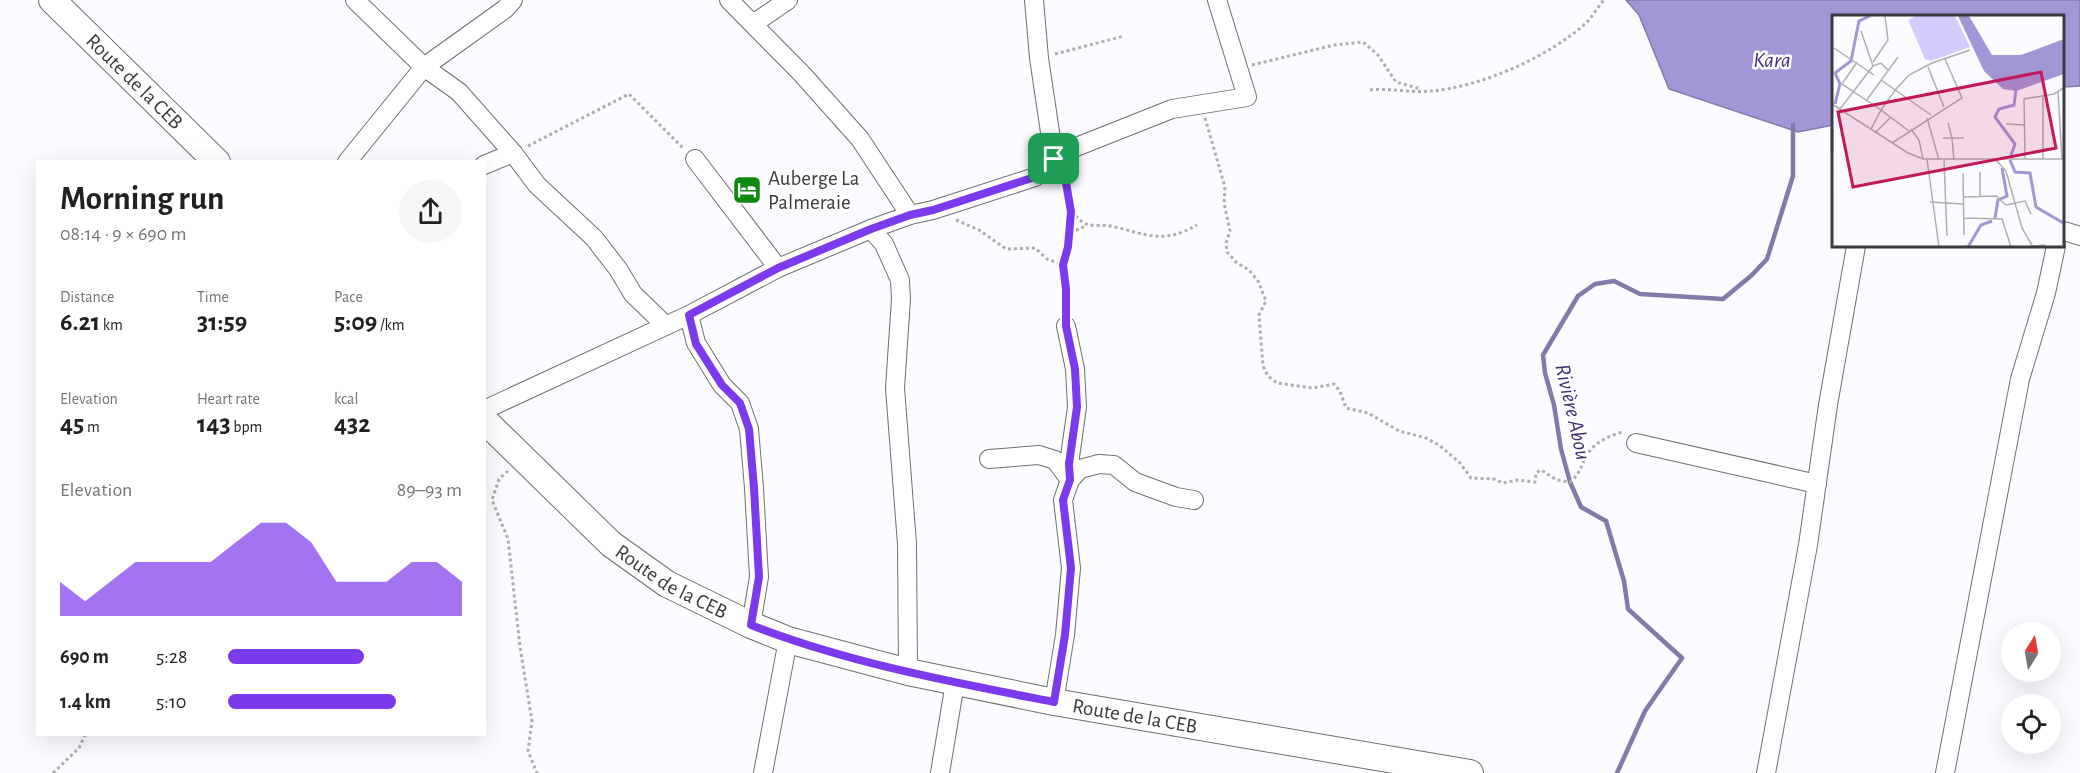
<!DOCTYPE html>
<meta charset="utf-8">
<style>
:root{--surface:#fff;--page:#f6f6f6;--text:#202124;--muted:#757577;--accent:#7c3aed}
body{margin:0;font-family:"Alegreya Sans",sans-serif;background:var(--page);color:var(--text);height:100vh;display:flex;flex-direction:column;font-size:22px;white-space:nowrap}
*{box-sizing:border-box;margin:0}
p{font-size:20px;color:var(--muted)}
.icon{flex:none;width:33px;height:33px;fill:none;stroke:currentColor;stroke-width:2;stroke-linecap:round;stroke-linejoin:round}
.map{position:relative;flex:1;overflow:hidden}
.panel{position:absolute;left:36px;top:160px;width:450px;height:576px;display:flex;flex-direction:column;background:var(--surface);border-radius:0px;box-shadow:0 6px 24px #0002}
.panel>*{flex:none}
.needle{width:39px;rotate:11deg}
.buttons{position:absolute;left:2001px;top:622px;display:grid;gap:12px}
.buttons a{display:grid;place-items:center;width:60px;height:60px;border-radius:50%;background:var(--surface);box-shadow:0 6px 24px #0002;font-size:30px}
.pin{position:absolute;display:grid;place-items:center;width:51px;height:51px;color:#fff;margin:-26px;border-radius:12px;box-shadow:0 3px 9px #0006}
.round{display:grid;place-items:center;flex:none;width:63px;height:63px;border-radius:32px;background:var(--page)}
.headline{display:flex;align-items:center;justify-content:space-between;height:102px;padding:0 24px}
h1{font-size:33px;font-weight:700;line-height:45px}
.figures{display:grid;grid-template-columns:repeat(3,1fr);gap:9px;height:102px;padding:6px 24px}
.figures div{display:grid;align-content:center}
.figures b{font-size:26px;font-weight:700}
.figures small{font-size:16px;font-weight:400}
.figures p{font-size:16px}
.chart{height:168px;padding:12px 24px}
.chart p{display:flex;justify-content:space-between}
.chart svg{width:100%;height:108px;margin-top:6px;fill:var(--accent);opacity:.7}
ul{padding:0 24px;list-style:none;font-size:20px}
li{display:grid;grid-template-columns:96px 72px 1fr;align-items:center;height:45px}
li i{height:15px;border-radius:8px;background:var(--accent)}
.map>svg:first-child{display:block}
.water{fill:#a396d7;stroke:#847aa9;stroke-width:1.5}
.lines{fill:none;stroke-linecap:round;stroke-linejoin:round}
.stream{stroke:#847aa9;stroke-width:4.5}
.minor-casing{stroke:#6f6e73;stroke-width:20}
.secondary-casing{stroke:#6f6e73;stroke-width:28}
.path{stroke:#adacb0;stroke-width:3;stroke-dasharray:3 3;stroke-linecap:butt}
.minor{stroke:#fff;stroke-width:18}
.secondary{stroke:#fff;stroke-width:26}
.route-casing{stroke:#fff;stroke-width:12}
.route{stroke:#7c3aed;stroke-width:8}
.labels{text-anchor:middle;dominant-baseline:central;stroke-width:5;stroke-linejoin:round;paint-order:stroke}
.street-label{font-size:21px;fill:#3b3a3d;stroke:#fff}
.poi-label{font-size:21px;fill:#3b3a3d;stroke:#fff;text-anchor:start}
.water-label{font-size:22px;font-style:italic;fill:#422c78;stroke:#fff}
.inset-river{fill:none;stroke:#a396d7;stroke-width:3}
.inset-road{fill:none;stroke:#afaeb1;stroke-width:1.5}
.view{fill:#c2185b;fill-opacity:0.15;stroke:#c2185b;stroke-width:3}
.inset-edge{fill:none;stroke:#3b3a3d;stroke-width:3}
</style>
<div class="map">
<svg width="2080" height="773" viewBox="0 0 2080 773">
<rect width="100%" height="100%" fill="#fcfbff"/>
<polygon class="water" points="1626,0 2080,0 2080,86 2064,87 2064,16 1834,16 1834,125 1798,132 1669,89 1639,15"/>
<g class="lines">
<polyline class="stream" points="1617,773 1645,711 1682,658 1628,609 1624,581 1606,521 1581,507 1570,482 1561,449 1554,405 1545,373 1543,355 1578,296 1595,284 1614,281 1640,294 1723,299 1752,275 1767,259 1793,176 1793,125"/>
<g class="minor-casing">
<g id="minor">
<polyline points="513,0 505,9 424,67 459,92 513,153 537,185 594,238 618,269 633,294 665,325"/>
<polyline points="729,0 802,74 860,139 910,215"/>
<polyline points="1034,0 1039,58 1054,159"/>
<polyline points="753,24 788,0"/>
<polyline points="695,159 778,268"/>
<polyline points="347,162 424,67 355,0"/>
<polyline points="484,165 513,153"/>
<polyline points="871,229 884,244 900,280 901,299 895,388 907,544 908,672"/>
<polyline points="2064,231 2080,236"/>
<polyline points="689,315 696,343 722,385 740,403 749,429 754,488 759,577 751,625"/>
<polyline points="484,410 689,315 778,268 871,229 910,215 933,210 1035,177 1061,153 1172,109 1247,97 1217,0"/>
<polyline points="1636,443 1817,484"/>
<polyline points="989,459 1039,455 1055,460 1070,480 1069,464 1077,407 1075,369 1066,326"/>
<polyline points="1054,702 1065,635 1071,568 1063,500 1070,480 1080,469 1099,464 1114,465 1135,482 1176,497 1194,500"/>
<polyline points="763,773 788,640"/>
<polyline points="940,773 955,683"/>
<polyline points="1766,773 1808,545 1828,405 1856,246"/>
<polyline points="1945,773 2020,379 2046,293 2056,246"/>
</g>
</g>
<g class="secondary-casing">
<g id="secondary">
<path id="s1" d="M52,0L217,162"/>
<path id="s2" d="M484,420L611,544L667,584L751,625L788,640L908,672L1054,702L1470,773"/>
</g>
</g>
<g class="path">
<polyline points="1055,54 1124,36"/>
<polyline points="1252,65 1334,45 1363,42 1378,55 1396,82 1421,89"/>
<path d="M1370,90C1390,88 1410,93 1430,91C1479,88 1551,56 1587,22C1593,15 1598,7 1604,0"/>
<path d="M1205,118L1225,187L1224,203L1230,231L1226,243L1227,252L1237,263L1249,270L1258,281L1266,301L1259,315L1263,366L1268,376L1277,383L1313,388L1334,384L1340,391L1346,408L1368,413L1399,431L1426,438L1439,445L1460,463L1471,478L1494,479L1503,483L1517,480L1535,482L1536,473L1541,470L1557,480L1570,482C1579,475 1581,467 1585,458C1593,443 1609,435 1624,432"/>
<polyline points="528,146 629,94 684,149"/>
<polyline points="1055,179 1066,186"/>
<path d="M1071,212C1075,215 1081,222 1086,224C1095,227 1106,224 1115,227C1148,235 1164,244 1197,225"/>
<polyline points="956,220 979,230 1006,249 1035,248 1047,259 1063,265 1066,289 1066,310"/>
<polyline points="1070,231 1081,229 1086,224"/>
<polyline points="1063,265 1068,247 1071,212 1064,173"/>
<polyline points="508,471 499,479 492,500 508,539 520,647 532,721 528,751 537,773"/>
<polyline points="53,773 79,748 85,735"/>
</g>
<use href="#minor" class="minor"/>
<use href="#secondary" class="secondary"/>
</g>
<g class="lines">
<g class="route-casing">
<path id="route" d="M1061,153L1071,212L1068,247L1063,265L1066,289V326L1075,369L1077,407L1069,464L1070,480L1063,500L1071,568L1065,635L1054,702C952,682 848,663 751,625L759,577L754,488L749,429L740,403L722,385L696,344L689,315L778,268L871,229L910,215L933,210L1035,177Z"/>
</g>
<use href="#route" class="route"/>
</g>
<defs>
<g id="hotel-square" transform="scale(1.5)"><rect x="-9" y="-9" width="18" height="18" rx="4" fill="#0e890d" stroke="#fff"/><path d="M-6-4.5h1.5V1H6V5H4.5V3h-9V5H-6ZM-4 0a1.8 1.8 0 1 1 3.6 0ZM.5 0V-2.5h3Q6-2.5 6 0Z" fill="#fff"/></g>
</defs>
<g fill-rule="evenodd">
<use href="#hotel-square" x="747" y="190"/>
</g>
<g class="labels">
<g class="street-label">
<text stroke="none"><textPath href="#s1" startOffset="116">Route de la CEB</textPath></text>
<text stroke="none"><textPath href="#s2" startOffset="249">Route de la CEB</textPath></text>
<text stroke="none"><textPath href="#s2" startOffset="735">Route de la CEB</textPath></text>
</g>
<g class="poi-label">
<text x="768" y="178">Auberge La<tspan x="768" dy="24">Palmeraie</tspan></text>
</g>
<g class="water-label">
<text x="1772" y="60">Kara</text>
<text transform="translate(1573 412) rotate(77)">Rivière Abou</text>
</g>
</g>
<g transform="translate(1832 15)">
<rect width="232" height="232" fill="#fcfbff"/>
<path d="M84,1H123L138,32L99,46L93,44L76,5Z" fill="#d5ccfd"/>
<path d="M126,1H137L160,40H189L232,24V59L184,76L171,74L152,56Z" fill="#a396d7"/>
<path class="inset-river" d="M3,89L8,69L3,58L19,46L27,6L38,1M0,114V137M179,140L183,129L163,102L167,94L182,90L184,75M178,145L183,157L198,158L204,192L233,209M163,203L166,185L175,181L170,153M136,232L149,210L160,206"/>
<path class="inset-road" d="M2,33L42,60M25,47L10,69L49,95L39,114M41,47L56,25L53,1M41,51L49,48L56,55M96,52L112,92M49,65L99,100M226,77L230,144M34,86L66,42M0,89L76,138L91,144H233M8,94L41,51L29,16M95,103L107,145M174,109L193,110M79,114L87,125L91,144M77,116L49,95L64,74L77,60L100,48L138,35M44,117L59,102M111,123H120L116,108M60,128L130,83L113,44M95,144L107,232M163,144L174,156L190,213L201,232M193,144L192,84L222,79L233,72M211,144V80M112,145L115,221M122,145L120,123H132M148,157V182M131,158L132,220M131,182L164,181L174,190L193,186L199,199M98,187L131,189M132,203L170,204L179,232M195,232L213,230"/>
<path class="view" d="M209,57L224,133L21,172L6,97Z"/>
<rect width="232" height="232" class="inset-edge"/>
</g>
</svg>
<div class="buttons">
<a><svg class="needle" viewBox="-14 -14 28 28"><path d="M0-13l5 13h-10z" fill="#e53935"/><path d="M0 13l5-13h-10z" fill="#757577"/></svg></a>
<a><svg class="icon" aria-label="locate" viewBox="0 0 24 24"><circle cx="12" cy="12" r="6"/><path d="M12 2v4M12 18v4M2 12h4M18 12h4"/></svg></a>
</div>
<div class="pin" style="left:1054px;top:159px;background:#1e9e55"><svg class="icon" aria-label="arrive" viewBox="0 0 24 24"><path d="M6 21V4h12l-3 4 3 4H6"/></svg></div>
<section class="panel">
<div class="headline"><div><h1>Morning run</h1><p>08:14 · 9 × 690 m</p></div><a class="round"><svg class="icon" aria-label="share" viewBox="0 0 24 24"><path d="M12 15V3M7 8l5-5 5 5M5 13v7h14v-7"/></svg></a></div>
<div class="figures">
<div><p>Distance</p><b>6.21<small> km</small></b></div>
<div><p>Time</p><b>31:59</b></div>
<div><p>Pace</p><b>5:09<small> /km</small></b></div>
</div>
<div class="figures">
<div><p>Elevation</p><b>45<small> m</small></b></div>
<div><p>Heart rate</p><b>143<small> bpm</small></b></div>
<div><p>kcal</p><b>432</b></div>
</div>
<div class="chart"><p><span>Elevation</span>89–93 m</p>
<svg viewBox="0 0 160 44" preserveAspectRatio="none"><path d="M0 44V30L10 38L20 30L30 22L40 22L50 22L60 22L70 14L80 6L90 6L100 14L110 30L120 30L130 30L140 22L150 22L160 30V44z"/></svg>
</div>
<ul>
<li><b>690 m</b>5:28<i style="width:58%"></i></li>
<li><b>1.4 km</b>5:10<i style="width:72%"></i></li>
</ul>
</section>
</div>
